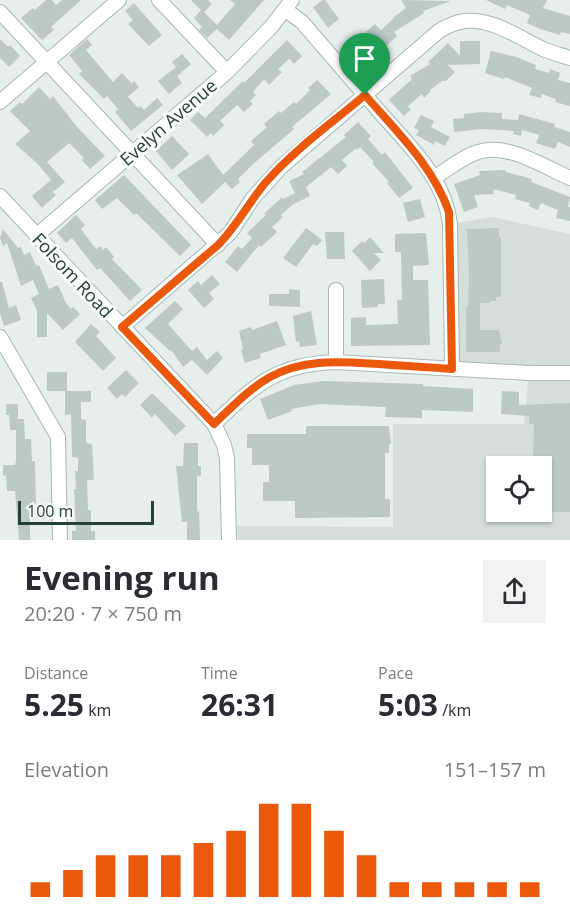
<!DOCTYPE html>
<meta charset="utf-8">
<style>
:root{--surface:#fff;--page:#f2f2f3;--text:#2b2b33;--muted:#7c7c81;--accent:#ea580c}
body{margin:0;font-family:"Open Sans",sans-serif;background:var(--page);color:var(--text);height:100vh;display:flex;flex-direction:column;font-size:22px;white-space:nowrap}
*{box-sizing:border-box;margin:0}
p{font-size:20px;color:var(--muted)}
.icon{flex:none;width:33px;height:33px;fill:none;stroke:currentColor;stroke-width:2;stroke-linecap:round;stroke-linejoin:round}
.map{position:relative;height:540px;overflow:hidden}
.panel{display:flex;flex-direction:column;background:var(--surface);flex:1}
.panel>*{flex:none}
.controls{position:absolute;left:486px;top:456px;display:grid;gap:12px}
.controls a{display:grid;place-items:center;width:66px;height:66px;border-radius:0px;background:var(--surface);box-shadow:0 2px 4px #0004;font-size:30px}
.scale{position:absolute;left:18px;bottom:15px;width:136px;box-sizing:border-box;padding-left:6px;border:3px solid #24423a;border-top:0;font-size:16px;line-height:21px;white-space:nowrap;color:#24423a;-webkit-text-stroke:4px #f7fbf9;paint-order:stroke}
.pin{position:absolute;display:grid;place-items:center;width:51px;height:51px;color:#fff;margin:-62px -26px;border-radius:50% 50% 50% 0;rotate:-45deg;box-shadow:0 0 6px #0007}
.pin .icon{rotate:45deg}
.round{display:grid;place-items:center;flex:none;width:63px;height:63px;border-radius:0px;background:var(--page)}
.summary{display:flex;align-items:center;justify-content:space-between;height:102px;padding:0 24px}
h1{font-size:33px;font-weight:700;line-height:45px}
.figures{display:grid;grid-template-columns:repeat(3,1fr);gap:9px;height:102px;padding:6px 24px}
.figures div{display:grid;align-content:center}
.figures b{font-size:30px;font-weight:700}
.figures small{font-size:16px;font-weight:400}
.figures p{font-size:16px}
.chart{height:168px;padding:12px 24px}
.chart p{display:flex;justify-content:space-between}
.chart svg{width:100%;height:108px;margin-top:6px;stroke:var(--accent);stroke-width:6}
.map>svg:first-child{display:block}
.built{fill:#d4dfda;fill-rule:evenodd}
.building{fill:#bbcac4}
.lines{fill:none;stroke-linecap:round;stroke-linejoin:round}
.minor-casing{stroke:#a8b8b2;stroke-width:16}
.minor{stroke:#fff;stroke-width:14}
.route-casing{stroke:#fff;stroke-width:12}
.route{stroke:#ea580c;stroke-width:8}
.labels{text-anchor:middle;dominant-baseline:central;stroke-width:6;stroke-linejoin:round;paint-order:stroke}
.street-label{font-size:18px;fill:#24423a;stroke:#f7fbf9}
</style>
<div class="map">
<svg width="570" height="540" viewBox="0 0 570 540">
<rect width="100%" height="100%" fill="#e6efeb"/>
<path class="built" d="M492,217L570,234V540H238L237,526L393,527V424H524L529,373L452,368L450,224ZM496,466H542V512H496Z"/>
<g class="building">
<polygon points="46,0 52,0 56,5 62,0 81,0 51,27 54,30 42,40 21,18 33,8 35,10"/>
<polygon points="191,0 208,0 212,4 204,12 217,25 235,4 230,0 264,0 229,40 217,29 207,38 199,30 202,27 194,18 201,10"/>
<polygon points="323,0 325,0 339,19 328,28 313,7"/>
<polygon points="401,0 451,1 423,11 424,13 394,32 397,36 362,69 347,53 368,34 366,32 375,24 381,30 394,18 394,17 406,8"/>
<polygon points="486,0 547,0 543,8 570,16 570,34 561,32 560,35 540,29 527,23 530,15 507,5 505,9"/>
<polygon points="134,3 162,35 149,46 128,24 133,20 125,11"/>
<polygon points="0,39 8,47 10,45 20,56 9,67 0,58"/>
<polygon points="87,39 92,45 86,50 113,82 122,73 132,84 134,81 139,87 128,97 138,108 140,106 144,110 157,98 163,105 131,131 115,112 118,109 107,96 104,99 79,74 82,71 69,55"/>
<polygon points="287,40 302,56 294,64 289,59 278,69 282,72 269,85 264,79 253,92 256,95 250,101 253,104 244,112 237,105 220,121 224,125 213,136 211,133 207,137 190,120 198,112 205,118 243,81 244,83"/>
<polygon points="460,41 480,41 480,64 448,65 455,72 446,81 442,81 430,90 431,91 424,98 422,94 407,107 411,109 404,116 389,100 412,79 410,76 430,64 428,62 448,43 460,56"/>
<polygon points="491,51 516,57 536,65 535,69 549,73 550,69 560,73 558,80 570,83 570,106 555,102 556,99 542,94 541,98 529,95 532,88 505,77 504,79 485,73"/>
<polygon points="182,54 191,64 177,76 182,83 169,94 158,81 176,67 172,62"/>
<polygon points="317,80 331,94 292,127 294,129 253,164 238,179 240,182 232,189 225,182 202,204 177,175 208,154 223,175 254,145 251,141 267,127 264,124 279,111 281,113 294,102 296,104 310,90 308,88"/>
<polygon points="39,87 50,99 53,96 77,127 105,156 90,169 82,160 84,158 69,143 47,162 65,182 53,192 56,195 42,208 32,196 51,180 37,163 15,144 30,131 10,111 20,102 22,104"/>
<polygon points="480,112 502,113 502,119 518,120 519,114 555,124 554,127 570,132 570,147 558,142 555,149 536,143 539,135 522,130 521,136 513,134 514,131 482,129 454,132 453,119 464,118 464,114"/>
<polygon points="421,115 434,121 431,127 450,137 445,146 435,141 434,145 416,135 419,130 414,128"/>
<polygon points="358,122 371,136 368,139 382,155 385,152 413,188 399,198 387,183 389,182 372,163 374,162 360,147 357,150 356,148 342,160 347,166 338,174 331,167 306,187 310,196 292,205 281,215 283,217 272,227 277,232 261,247 259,245 237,272 225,262 238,246 242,249 252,238 247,233 266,215 264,214 282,197 283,199 295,193 289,181 304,174 302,172 346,137 344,135"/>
<polygon points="172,136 189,154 172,170 156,151"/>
<polygon points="506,170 506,172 532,179 531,182 570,197 568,207 570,207 570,221 556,218 558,210 541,203 538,210 529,206 530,203 515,199 516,195 493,189 494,194 474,195 478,207 464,212 454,184 480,175 479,171"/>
<polygon points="124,175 191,245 180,256 136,213 134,215 117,198 102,209 95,200"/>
<polygon points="420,199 425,217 408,222 403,203"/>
<polygon points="76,215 85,225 81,229 96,249 100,246 103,250 106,247 114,257 112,259 142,290 130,301 100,268 97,270 72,238 66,243 57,233"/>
<polygon points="306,228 322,240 317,246 313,244 296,267 283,258"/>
<polygon points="499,228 499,237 501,237 501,297 496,297 496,301 490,301 490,303 480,303 480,330 499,330 502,344 500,344 500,352 466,352 466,307 468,307 469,277 467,229"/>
<polygon points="3,229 18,248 21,247 24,255 30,252 36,266 39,265 49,289 58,285 66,303 71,309 73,307 80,314 63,330 47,313 47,337 37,337 37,311 31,298 39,294 33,280 21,286 7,243 3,246 0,238"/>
<polygon points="325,232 344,232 345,259 327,259"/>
<polygon points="426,233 429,265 413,266 413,280 428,280 430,345 351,346 351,318 366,317 366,325 398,324 397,300 402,300 401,252 395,252 395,234"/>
<polygon points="370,237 384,253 374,253 381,260 370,271 352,251 362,241 364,243"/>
<polygon points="212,275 220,284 209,293 214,299 204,308 188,290 198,281 201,285"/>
<polygon points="384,279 385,304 378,304 378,307 362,308 361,280"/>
<polygon points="0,282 2,282 9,308 16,305 21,320 4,326 0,313"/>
<polygon points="289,289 300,290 300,307 269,306 269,294 289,294"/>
<polygon points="175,301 183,309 168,324 192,351 197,347 207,360 217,351 223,358 207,375 192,360 183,367 171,350 170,351 145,328"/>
<polygon points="311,311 317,345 300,347 299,341 296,342 293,316"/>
<polygon points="277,321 286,345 260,354 261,358 245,363 241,350 243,349 239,331 251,327 252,330"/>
<polygon points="91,324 100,332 96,336 116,358 103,371 75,342"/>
<polygon points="126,370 139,383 125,397 122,394 117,399 107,388"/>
<rect x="47" y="372" width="20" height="19"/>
<polygon points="324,381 423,384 423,386 473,389 473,412 422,410 422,418 385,417 386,407 320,404 291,409 292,411 268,420 260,399 294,385"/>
<polygon points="65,391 91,391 91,402 81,402 81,419 86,420 86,443 92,444 94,480 87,480 88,510 91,510 91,531 95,531 95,540 72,540 72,531 76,531 74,489 76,489 75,471 78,471 78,458 72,457 71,414 65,415"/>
<polygon points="502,391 519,392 519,405 570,403 570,512 542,512 542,466 533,466 534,424 529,424 529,416 501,414"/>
<polygon points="152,393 186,426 175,436 155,414 152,418 140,405"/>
<polygon points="6,404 18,404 18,419 24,419 25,439 31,439 32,461 35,461 36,504 30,504 30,540 19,540 15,491 7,491 6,475 3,476 3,465 15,465 16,461 16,430 10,430 9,415 6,415"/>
<polygon points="306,426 389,426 391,444 389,444 389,453 385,453 385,499 390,499 390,517 295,518 295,501 263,501 263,482 269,482 269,465 252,465 252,448 247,448 247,434 306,434"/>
<polygon points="184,443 198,443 198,466 201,466 201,476 197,476 197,512 199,511 200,540 187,540 187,522 182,522 176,466 183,466"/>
</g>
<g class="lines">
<g class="minor-casing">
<g id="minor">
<polyline points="159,0 227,72"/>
<path d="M286,10L302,22C327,51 352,80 378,110C407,144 445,177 450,224L452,368"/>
<polyline points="0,12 218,245"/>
<polyline points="0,102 119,0"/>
<path d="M434,178C448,169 462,157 478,152C507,142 544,167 570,178"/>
<polyline points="0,196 214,424 224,445 227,458 229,540"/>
<polyline points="36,236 227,72 271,27 292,0"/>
<polyline points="336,290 336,362"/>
<path d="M122,327L230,233L253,198L280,168L439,31C447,26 455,22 465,21C492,18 520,38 543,49C552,53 561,55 570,58"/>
<polyline points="0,337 58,437 60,540"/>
<path d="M214,424C255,385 276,364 336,362L529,373H570"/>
</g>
</g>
<use href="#minor" class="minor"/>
</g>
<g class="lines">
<g class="route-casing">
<path id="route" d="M365,95C397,132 433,166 449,212L452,369C428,367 403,366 379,364C341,362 305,358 270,377C249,389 232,407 214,424L122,327L218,245C237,226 249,202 266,182C295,149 332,123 365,95Z"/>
</g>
<use href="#route" class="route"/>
</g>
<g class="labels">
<g class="street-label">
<text transform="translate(168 122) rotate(-41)">Evelyn Avenue</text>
<text transform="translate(73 275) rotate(47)">Folsom Road</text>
</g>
</g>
</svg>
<div class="controls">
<a><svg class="icon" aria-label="locate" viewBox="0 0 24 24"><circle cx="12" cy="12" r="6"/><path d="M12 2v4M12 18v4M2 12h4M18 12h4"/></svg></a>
</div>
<div class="scale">100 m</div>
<div class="pin" style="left:365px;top:95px;background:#1e9e55"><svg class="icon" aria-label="arrive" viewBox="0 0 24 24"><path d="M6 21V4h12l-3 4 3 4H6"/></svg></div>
</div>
<section class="panel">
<div class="summary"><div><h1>Evening run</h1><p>20:20 · 7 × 750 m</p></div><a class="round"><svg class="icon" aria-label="share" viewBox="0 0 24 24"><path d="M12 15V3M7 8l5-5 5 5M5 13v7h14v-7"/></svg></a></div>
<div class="figures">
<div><p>Distance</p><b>5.25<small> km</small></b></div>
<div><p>Time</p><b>26:31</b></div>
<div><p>Pace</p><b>5:03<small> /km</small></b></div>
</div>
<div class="chart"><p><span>Elevation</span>151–157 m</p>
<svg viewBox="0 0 160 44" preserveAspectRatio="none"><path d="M5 44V38M15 44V33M25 44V27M35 44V27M45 44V27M55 44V22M65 44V17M75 44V6M85 44V6M95 44V17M105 44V27M115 44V38M125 44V38M135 44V38M145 44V38M155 44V38"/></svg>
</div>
</section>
